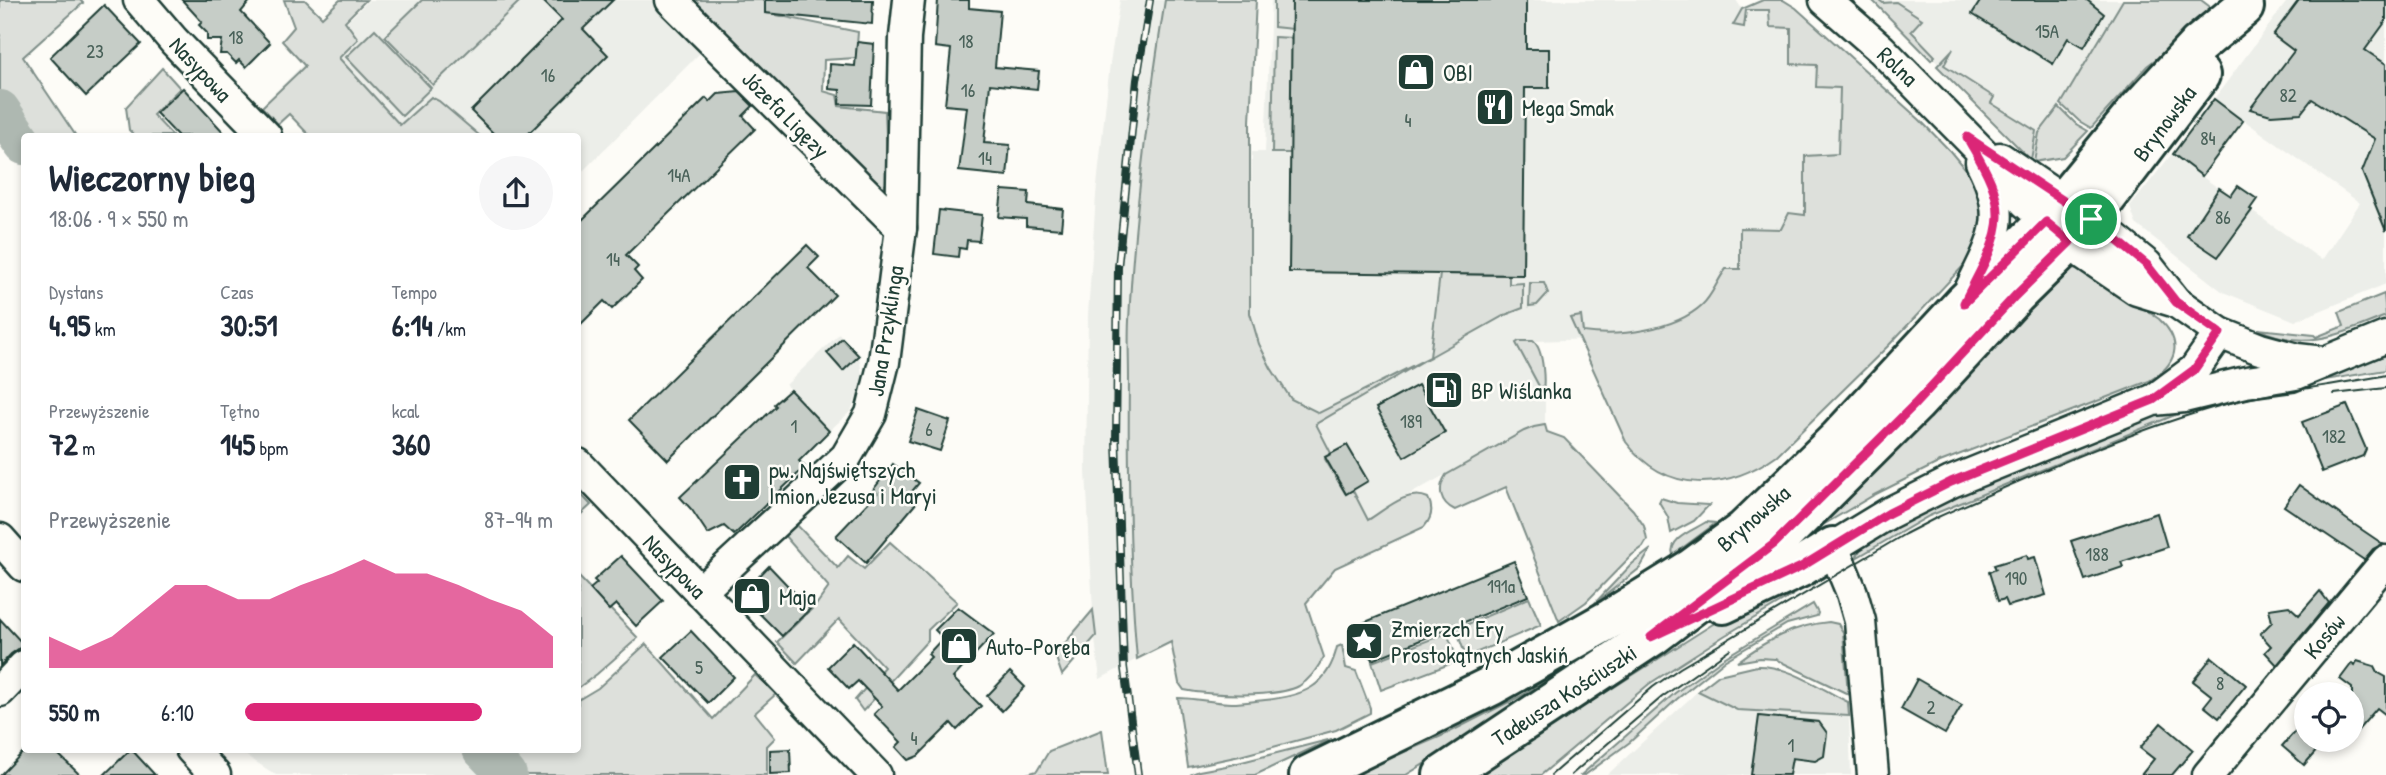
<!DOCTYPE html>
<html lang="pl">
<meta charset="utf-8">
<style>
:root{--surface:#fff;--page:#f6f6f7;--text:#1f2937;--muted:#747a83;--accent:#db2777}
body{margin:0;font-family:"Patrick Hand",sans-serif;background:var(--page);color:var(--text);height:100vh;display:flex;flex-direction:column;font-size:26px;white-space:nowrap}
*{box-sizing:border-box;margin:0}
p{font-size:23px;color:var(--muted)}
.icon{flex:none;width:38px;height:38px;fill:none;stroke:currentColor;stroke-width:2;stroke-linecap:round;stroke-linejoin:round}
.map{position:relative;flex:1;overflow:hidden}
.panel{position:absolute;left:21px;top:133px;width:560px;height:620px;display:flex;flex-direction:column;background:var(--surface);border-radius:7px;box-shadow:0 4px 10px #0003}
.panel>*{flex:none}
.controls{position:absolute;left:2294px;top:682px;display:grid;gap:14px}
.controls a{display:grid;place-items:center;width:70px;height:70px;border-radius:50%;background:var(--surface);box-shadow:0 4px 10px #0003;font-size:35px}
.pin{position:absolute;display:grid;place-items:center;width:60px;height:60px;color:#fff;margin:-30px;border:4px solid #fff;border-radius:50%;box-shadow:0 2px 7px #0007}
.round{display:grid;place-items:center;flex:none;width:74px;height:74px;border-radius:37px;background:var(--page)}
.head{display:flex;align-items:center;justify-content:space-between;height:119px;padding:0 28px}
h1{font-size:38px;font-weight:700;line-height:52px}
.metrics{display:grid;grid-template-columns:repeat(3,1fr);gap:10px;height:119px;padding:7px 28px}
.metrics div{display:grid;align-content:center}
.metrics b{font-size:30px;font-weight:700}
.metrics small{font-size:19px;font-weight:400}
.metrics p{font-size:19px}
.chart{height:196px;padding:14px 28px}
.chart p{display:flex;justify-content:space-between}
.chart svg{width:100%;height:126px;margin-top:7px;fill:var(--accent);opacity:.7}
ul{padding:0 28px;list-style:none;font-size:23px}
li{display:grid;grid-template-columns:112px 84px 1fr;align-items:center;height:52px}
li i{height:18px;border-radius:9px;background:var(--accent)}
.map>svg:first-child{display:block}
.built{fill:#eceee9}
.green{fill:#dde0db;stroke:#7e8e88;stroke-width:2}
.lines{fill:none;stroke-linecap:round;stroke-linejoin:round}
.river{stroke:#aeb8b1;stroke-width:40}
.building{fill:#c6cdc7;stroke:#1f3d34;stroke-width:2}
.minor-casing{stroke:#1f3d34;stroke-width:35}
.major-casing{stroke:#1f3d34;stroke-width:44}
.minor{stroke:#fdfcf7;stroke-width:30}
.major{stroke:#fdfcf7;stroke-width:38}
.tram{stroke:#1f3d34;stroke-width:2}
.rail-casing{stroke:#1f3d34;stroke-width:8}
.rail{stroke:#fdfcf7;stroke-width:5;stroke-dasharray:16;stroke-linecap:butt}
.route-casing{stroke:#fff;stroke-width:14}
.route{stroke:#db2777;stroke-width:9}
.labels{text-anchor:middle;dominant-baseline:central;stroke-width:5;stroke-linejoin:round;paint-order:stroke}
.number-label{font-size:19px;fill:#496159}
.street-label{font-size:23px;fill:#1f3d34;stroke:#fdfcf7}
.poi-label{font-size:23px;fill:#1f3d34;stroke:#fdfcf7;text-anchor:start}
</style>
<div class="map">
<svg width="2386" height="775" viewBox="0 0 2386 775">
<rect width="100%" height="100%" fill="#fdfcf7"/>
<filter id="ink" filterUnits="userSpaceOnUse"><feTurbulence type="fractalNoise" baseFrequency=".0143" numOctaves="2"/><feDisplacementMap in="SourceGraphic" scale="14" xChannelSelector="R" yChannelSelector="G"/><feConvolveMatrix kernelMatrix="1 2 1 2 8 2 1 2 1" color-interpolation-filters="sRGB"/></filter>
<g filter="url(#ink)">
<g class="built">
<polygon points="369,0 652,0 702,51 578,176 578,136 310,136 289,115 279,125 260,107"/>
<polygon points="1120,0 1165,0 1148,106 1129,322 1128,443 1132,602 1137,659 1100,679 1094,632 1086,471 1088,315 1096,195 1110,63"/>
<polygon points="1271,0 1736,0 1742,9 1763,0 1783,0 1796,8 1902,103 1732,295 1677,327 1622,338 1535,341 1539,346 1545,388 1545,425 1534,427 1524,431 1405,497 1356,528 1294,425 1318,413 1291,399 1271,368 1259,344 1250,313 1252,152 1265,152"/>
<polygon points="1872,0 2123,0 2060,106 2037,159"/>
<polygon points="2288,0 2386,0 2386,284 2295,321 2223,292 2136,224 2130,207 2171,155 2322,260 2360,203 2214,99"/>
<polygon points="839,334 859,356 863,380 851,411 829,431 786,385"/>
<polygon points="1698,691 1737,710 1849,716 1851,775 1607,775"/>
<polygon points="236,749 460,749 485,775 276,775"/>
</g>
<g class="green">
<polygon points="0,0 80,0 83,3 23,57 76,136 24,136 24,164 0,132"/>
<polygon points="284,0 305,0 322,17 340,0 366,0 345,21 358,39 339,58 400,125 431,97 439,101 480,136 310,136 289,114 278,124 262,107 305,66 282,41 294,27"/>
<polygon points="422,0 521,0 433,85 385,36"/>
<polygon points="690,0 777,0 776,15 858,32 856,58 824,60 823,91 837,95 839,106 885,111 888,180 883,188"/>
<path d="M1165,0H1256L1250,122V313L1259,344L1271,368L1291,399L1319,413L1430,357L1440,274L1509,275V284L1523,283V308L1505,315L1430,357L1316,424L1332,455L1325,459L1345,493L1352,489L1368,520C1385,510 1407,488 1428,498C1434,509 1432,518 1424,527L1335,568L1306,603L1324,657C1317,668 1311,679 1299,686C1277,698 1209,695 1184,690L1179,683L1171,642L1137,659C1129,566 1128,473 1129,379C1129,360 1128,340 1129,321C1134,213 1148,107 1165,0Z"/>
<polygon points="1274,0 1292,0 1292,29 1274,27"/>
<path d="M1763,0H1783L1796,8L1920,120L1950,151L1974,180L1983,210L1978,244L1967,262L1889,345L1777,455C1727,491 1666,495 1626,442L1570,318L1581,316L1583,332C1619,337 1675,330 1702,305C1713,295 1717,280 1726,269H1740V228L1781,229L1789,213L1805,215V156L1838,154L1840,88L1816,87L1817,65L1791,64V28L1770,27L1769,10H1746L1744,27L1733,25L1742,9Z"/>
<polygon points="1872,0 1879,0 1883,3 1896,2 1922,19 1911,31 1935,56 1931,60"/>
<polygon points="2123,0 2201,0 2213,9 2186,36 2147,66 2091,128 2079,121 2061,104"/>
<polygon points="375,29 431,88 402,116 346,57"/>
<polygon points="1274,37 1292,38 1291,153 1272,153"/>
<polygon points="1953,49 1944,65 1994,97 1991,103 2036,131 2031,160 1937,66"/>
<polygon points="162,68 180,88 153,115 173,136 135,136 129,130 126,107"/>
<polygon points="2059,107 2076,124 2088,131 2063,157 2034,162 2039,133"/>
<path d="M2066,267L2085,270L2093,274L2159,319C2185,343 2176,365 2149,381L1940,462L1874,495L1823,525C1816,534 1812,542 1803,550L1790,543Z"/>
<polygon points="1530,283 1544,283 1548,293 1537,305 1529,306"/>
<path d="M2384,294L2386,316C2340,334 2306,352 2258,329L2314,335L2316,337L2344,326L2339,312Z"/>
<path d="M1519,341H1533C1544,349 1546,386 1541,398L1535,394L1540,388L1516,343Z"/>
<polygon points="2386,355 2386,370 2270,389 2211,403 2175,415 1929,516 1856,558 1863,544 1930,506 2174,409 2333,375"/>
<path d="M1545,425L1547,432L1564,438L1633,510L1644,526L1647,540L1643,547L1632,555L1586,602L1559,621L1506,487L1455,510C1440,503 1437,489 1446,475L1524,431L1534,427Z"/>
<polygon points="578,491 591,505 578,517"/>
<polygon points="1661,498 1677,503 1709,505 1694,521 1671,533 1668,517 1659,502"/>
<path d="M1706,522L1716,523L1673,555C1668,538 1694,530 1706,522Z"/>
<polygon points="795,523 838,568 848,556 864,569 890,542 957,602 928,630 928,640 863,711 855,700 884,667 839,619 797,663 777,642 816,605 829,587 784,535"/>
<polygon points="1760,546 1465,739 1406,775 1351,775 1446,734 1521,696"/>
<polygon points="1651,549 1640,568 1592,606 1632,564"/>
<polygon points="578,576 638,638 597,674 578,688"/>
<polygon points="1801,581 1805,588 1724,636 1649,684 1541,775 1476,775 1713,624"/>
<polygon points="1529,598 1541,625 1466,657 1456,629"/>
<polygon points="1813,604 1818,613 1817,616 1787,624 1724,661 1677,699 1630,742 1585,775 1581,775 1675,693 1722,659"/>
<polygon points="1093,610 1096,636 1062,675 1055,655"/>
<path d="M1829,622L1838,624L1843,632L1848,694L1775,659L1760,658L1737,662C1765,641 1794,625 1829,622Z"/>
<polygon points="1447,633 1458,661 1381,690 1372,662"/>
<polygon points="646,644 713,719 755,675 776,694 755,713 775,738 767,746 767,775 485,775 460,749 578,749 578,700 598,688"/>
<path d="M1342,645L1346,668L1356,671L1370,708V713L1336,730L1240,756L1188,767L1178,698C1196,698 1214,703 1232,703C1243,703 1254,701 1265,700C1303,696 1328,687 1337,647Z"/>
<path d="M1757,666C1789,665 1821,689 1848,702L1849,716L1737,710L1698,691L1719,675Z"/>
<polygon points="1102,730 1108,775 1023,775 1037,771 1049,751"/>
<polygon points="1332,739 1255,775 1190,775 1199,771 1226,766"/>
</g>
<g class="lines">
<g class="river">
<polyline points="0,110 24,145"/>
<polyline points="482,749 507,775"/>
</g>
</g>
<g class="building">
<polygon points="182,0 251,0 241,12 270,43 246,67 239,60 236,63 227,54 220,54 222,40 207,40 207,33 199,25 202,22"/>
<polygon points="542,0 613,0 583,29 608,55 526,136 496,136 471,111 562,20"/>
<polygon points="765,0 873,0 872,24 765,13"/>
<polygon points="938,0 969,0 969,8 1000,11 995,67 1039,71 1037,89 990,84 984,143 1010,145 1007,176 959,171 967,107 945,105 951,49 935,47"/>
<polygon points="1292,0 1526,0 1526,49 1549,49 1549,88 1525,88 1523,275 1289,272"/>
<polygon points="1981,0 2087,0 2104,14 2084,47 2068,38 2053,64 1972,14"/>
<polygon points="2299,0 2386,0 2386,21 2365,50 2386,64 2386,231 2362,172 2375,139 2312,99 2301,113 2271,115 2250,109 2294,51 2273,35"/>
<polygon points="104,5 141,44 86,96 50,57"/>
<polygon points="857,42 874,44 871,105 839,104 840,90 829,89 830,64 855,66"/>
<polygon points="183,88 227,136 178,136 156,113"/>
<polygon points="739,92 753,106 743,116 755,129 626,255 638,267 634,271 642,280 612,309 604,301 578,327 578,224 706,98 710,102 718,94"/>
<polygon points="2214,99 2243,121 2202,176 2173,154"/>
<polygon points="2238,186 2257,199 2250,209 2252,210 2218,257 2187,236 2219,188 2231,196"/>
<polygon points="1002,190 1029,192 1028,205 1063,209 1061,229 1026,226 1026,219 999,217"/>
<polygon points="939,210 982,215 979,241 967,240 966,249 959,248 958,257 934,254"/>
<polygon points="807,245 819,257 808,268 835,295 668,460 629,420"/>
<polygon points="842,338 859,356 843,371 827,353"/>
<polygon points="1418,385 1445,433 1404,457 1376,408"/>
<polygon points="790,390 829,431 799,461 805,467 734,535 724,526 708,534 692,510 680,497 776,406 774,404"/>
<polygon points="2347,405 2366,449 2363,456 2322,472 2302,422"/>
<polygon points="918,410 950,421 940,451 908,441"/>
<polygon points="1347,445 1368,481 1346,494 1325,457"/>
<polygon points="893,464 919,483 909,495 917,502 866,563 836,536 877,493 873,490"/>
<polygon points="2299,485 2349,521 2383,544 2373,549 2364,560 2284,506"/>
<polygon points="2157,513 2167,547 2121,562 2123,567 2085,580 2071,541"/>
<polygon points="2027,555 2028,559 2035,557 2046,595 2008,606 2005,599 1998,601 1989,572 1996,569 1994,565"/>
<polygon points="621,556 663,601 636,626 616,604 609,610 590,589 597,583 594,580"/>
<polygon points="1514,561 1528,596 1372,660 1358,625"/>
<polygon points="769,566 810,609 782,636 741,595"/>
<polygon points="2320,591 2329,603 2277,665 2265,652 2271,646 2260,634 2272,622 2269,609 2289,606 2299,615"/>
<polygon points="958,607 994,634 953,678 981,706 957,730 951,723 918,756 908,760 896,747 901,742 874,714 882,706 858,681 849,689 828,667 853,642 898,690 931,657 928,654 943,638 935,630"/>
<polygon points="0,619 24,645 11,654 0,666"/>
<polygon points="691,631 734,677 708,703 663,657"/>
<polygon points="2212,657 2246,685 2219,718 2204,706 2212,696 2193,681"/>
<polygon points="2357,661 2374,666 2377,672 2386,677 2386,715 2377,708 2352,737 2352,688 2340,679 2352,663 2355,665"/>
<polygon points="1010,672 1025,687 1002,711 987,696"/>
<polygon points="1917,679 1962,705 1945,734 1901,709"/>
<polygon points="1759,716 1819,722 1827,733 1824,756 1815,761 1792,758 1789,775 1751,775"/>
<polygon points="2306,719 2306,740 2326,740 2304,765 2282,746"/>
<polygon points="2161,723 2193,750 2172,775 2141,775 2154,759 2140,748"/>
<polygon points="26,749 53,749 80,775 1,775"/>
<polygon points="131,749 155,775 104,775"/>
<polygon points="790,749 791,773 770,774 770,750"/>
</g>
<g class="lines">
<g class="minor-casing">
<g id="minor">
<polyline points="139,0 174,41 266,136"/>
<polyline points="671,0 901,228"/>
<polyline points="1825,0 1881,49 1982,152 2025,202 2084,254 2137,290 2176,302 2220,333 2260,349 2297,359 2323,362"/>
<polyline points="2000,158 2090,219 2147,265 2176,302"/>
<path d="M1971,288C1996,237 2009,216 1981,162"/>
<polyline points="2155,399 2194,370 2220,333"/>
<polyline points="578,464 876,775"/>
<polyline points="0,539 24,566"/>
<polyline points="700,592 846,457 871,414 884,362 901,228 905,37 909,0"/>
<polyline points="0,691 24,666"/>
<polyline points="191,749 215,775"/>
<polyline points="1873,775 1860,621 1852,593 1833,547 1889,513 1951,482 2153,400 2184,397 2246,382 2291,376 2386,337"/>
<polyline points="2208,775 2386,561"/>
</g>
</g>
<g class="major-casing">
<g id="major">
<polyline points="1723,604 1801,567 1833,547"/>
<polyline points="1309,775 1491,686 1612,618 1691,569 1744,530 1839,438 1964,303 2046,222 2137,111 2198,45 2244,7"/>
<polyline points="1443,775 1651,637 1774,544 1915,404 2015,296 2082,230 2200,75"/>
</g>
</g>
<use href="#minor" class="minor"/>
<use href="#major" class="major"/>
<g class="tram">
<polyline points="2334,394 2386,388"/>
<path d="M1551,775L1653,687L1680,668L1905,534L1938,517C2026,478 2120,435 2212,408C2269,391 2328,387 2386,375"/>
<polyline points="1571,775 1662,697 1730,649"/>
</g>
<g class="rail-casing">
<polyline id="rail" points="1138,775 1124,667 1116,440 1118,267 1137,80 1150,0"/>
</g>
<use href="#rail" class="rail"/>
</g>
</g>
<g class="lines" filter="url(#ink)">
<g class="route-casing">
<path id="route" d="M1967,137L2091,219L2147,265L2176,302L2220,333L2194,370L2153,400L1951,482L1889,513L1801,567L1651,637L1774,544L1915,404L2015,296L2070,242L2046,222L1964,303C1976,277 1997,247 1998,217C1999,188 1980,161 1967,137Z"/>
</g>
<use href="#route" class="route"/>
</g>
<defs>
<g id="shop-square" transform="scale(2.0125)"><rect x="-9" y="-9" width="18" height="18" rx="4" fill="#1f3d34" stroke="#fdfcf7"/><path d="M-5-2.5h2.3a2.7 3.5 0 0 1 5.4 0H5L5.5 6h-11ZM-1.5-2.5h3a1.5 2.3 0 0 0-3 0Z" fill="#fff"/></g>
<g id="restaurant-square" transform="scale(2.0125)"><rect x="-9" y="-9" width="18" height="18" rx="4" fill="#1f3d34" stroke="#fdfcf7"/><path d="M-5-6h1v4h1v-4h1v4h1v-4h1v5L-1.5 .5V6h-2V.5L-5-1ZM5-6V6H3V1.5H1.5Q1.5-4 5-6Z" fill="#fff"/></g>
<g id="fuel-square" transform="scale(2.0125)"><rect x="-9" y="-9" width="18" height="18" rx="4" fill="#1f3d34" stroke="#fdfcf7"/><path d="M-5.5-6h7V0h2V4h1.3V-2.5L3-4.5l.8-.8L6-3V5H2.5V1h-1V6h-7ZM-4.2-4.7v3.2H.2V-4.7Z" fill="#fff"/></g>
<g id="church-square" transform="scale(2.0125)"><rect x="-9" y="-9" width="18" height="18" rx="4" fill="#1f3d34" stroke="#fdfcf7"/><path d="M-1.2-6h2.4v3.5h3.3v2.4h-3.3V6h-2.4V-.1h-3.3v-2.4h3.3Z" fill="#fff"/></g>
<g id="sight-square" transform="scale(2.0125)"><rect x="-9" y="-9" width="18" height="18" rx="4" fill="#1f3d34" stroke="#fdfcf7"/><path d="M0-6L1.8-2.2L6-1.7L2.9 1.2L3.7 5.4L0 3.3L-3.7 5.4L-2.9 1.2L-6-1.7L-1.8-2.2Z" fill="#fff"/></g>
</defs>
<g fill-rule="evenodd">
<use href="#shop-square" x="1416" y="72"/>
<use href="#restaurant-square" x="1495" y="107"/>
<use href="#fuel-square" x="1444" y="390"/>
<use href="#church-square" x="742" y="482"/>
<use href="#shop-square" x="752" y="596"/>
<use href="#sight-square" x="1364" y="641"/>
<use href="#shop-square" x="959" y="646"/>
</g>
<g class="labels">
<g class="number-label">
<text x="2047" y="31">15A</text>
<text x="236" y="37">18</text>
<text x="966" y="41">18</text>
<text x="95" y="51">23</text>
<text x="548" y="75">16</text>
<text x="968" y="90">16</text>
<text x="2288" y="95">82</text>
<text x="1408" y="120">4</text>
<text x="2208" y="138">84</text>
<text x="985" y="158">14</text>
<text x="679" y="175">14A</text>
<text x="2223" y="217">86</text>
<text x="613" y="259">14</text>
<text x="1411" y="421">189</text>
<text x="794" y="426">1</text>
<text x="929" y="429">6</text>
<text x="2334" y="436">182</text>
<text x="2097" y="554">188</text>
<text x="2016" y="578">190</text>
<text x="1501" y="586">191a</text>
<text x="699" y="667">5</text>
<text x="2220" y="683">8</text>
<text x="1931" y="707">2</text>
<text x="914" y="738">4</text>
<text x="1791" y="745">1</text>
</g>
<g class="street-label">
<text transform="translate(1898 66) rotate(44)">Rolna</text>
<text transform="translate(201 69) rotate(47)">Nasypowa</text>
<text transform="translate(786 114) rotate(45)">Józefa Ligęzy</text>
<text transform="translate(2164 123) rotate(-53)">Brynowska</text>
<text transform="translate(885 331) rotate(-81)">Jana Przyklinga</text>
<text transform="translate(1753 518) rotate(-41)">Brynowska</text>
<text transform="translate(675 566) rotate(46)">Nasypowa</text>
<text transform="translate(2324 636) rotate(-50)">Kosów</text>
<text transform="translate(1564 695) rotate(-33)">Tadeusza Kościuszki</text>
</g>
<g class="poi-label">
<text x="1443" y="72">OBI</text>
<text x="1522" y="107">Mega Smak</text>
<text x="1471" y="390">BP Wiślanka</text>
<text x="769" y="469">pw. Najświętszych<tspan x="769" dy="26">Imion Jezusa i Maryi</tspan></text>
<text x="779" y="596">Maja</text>
<text x="1391" y="628">Zmierzch Ery<tspan x="1391" dy="26">Prostokątnych Jaskiń</tspan></text>
<text x="986" y="646">Auto-Poręba</text>
</g>
</g>
</svg>
<div class="controls">
<a><svg class="icon" aria-label="locate" viewBox="0 0 24 24"><circle cx="12" cy="12" r="6"/><path d="M12 2v4M12 18v4M2 12h4M18 12h4"/></svg></a>
</div>
<div class="pin" style="left:2091px;top:219px;background:#1e9e55"><svg class="icon" aria-label="arrive" viewBox="0 0 24 24"><path d="M6 21V4h12l-3 4 3 4H6"/></svg></div>
<section class="panel">
<div class="head"><div><h1>Wieczorny bieg</h1><p>18:06 · 9 × 550 m</p></div><a class="round"><svg class="icon" aria-label="share" viewBox="0 0 24 24"><path d="M12 15V3M7 8l5-5 5 5M5 13v7h14v-7"/></svg></a></div>
<div class="metrics">
<div><p>Dystans</p><b>4.95<small> km</small></b></div>
<div><p>Czas</p><b>30:51</b></div>
<div><p>Tempo</p><b>6:14<small> /km</small></b></div>
</div>
<div class="metrics">
<div><p>Przewyższenie</p><b>72<small> m</small></b></div>
<div><p>Tętno</p><b>145<small> bpm</small></b></div>
<div><p>kcal</p><b>360</b></div>
</div>
<div class="chart"><p><span>Przewyższenie</span>87–94 m</p>
<svg viewBox="0 0 160 44" preserveAspectRatio="none"><path d="M0 44V33L10 38L20 33L30 24L40 15L50 15L60 20L70 20L80 15L90 11L100 6L110 11L120 11L130 15L140 20L150 24L160 33V44z"/></svg>
</div>
<ul>
<li><b>550 m</b>6:10<i style="width:77%"></i></li>
</ul>
</section>
</div>
